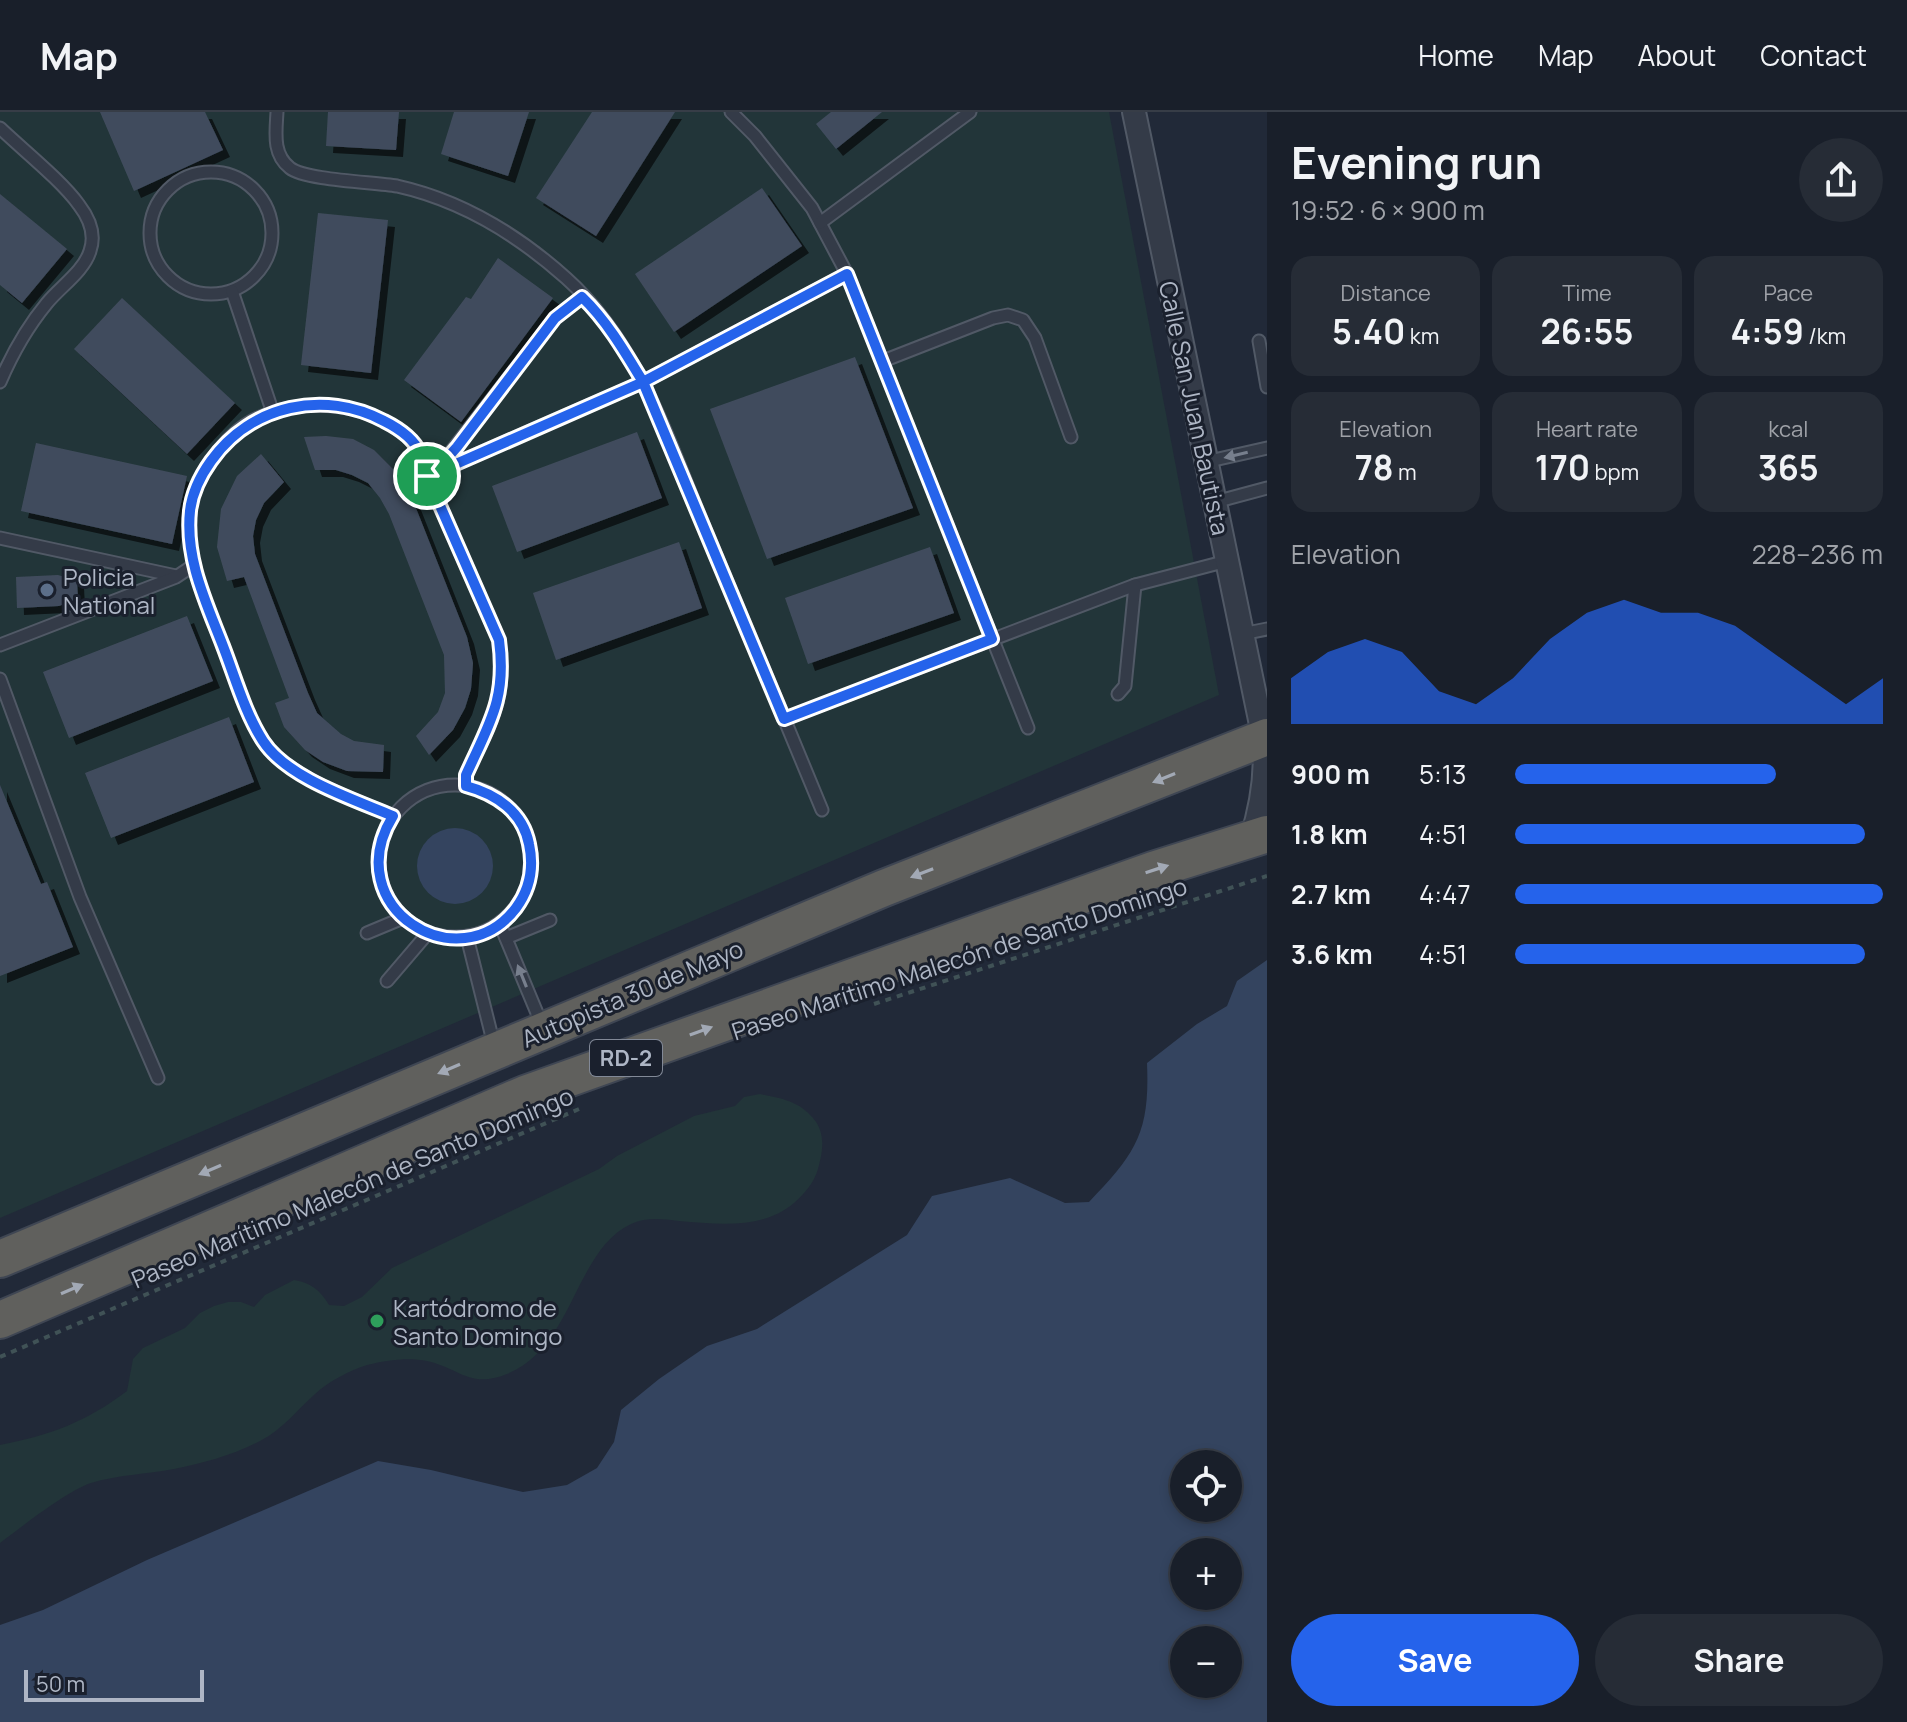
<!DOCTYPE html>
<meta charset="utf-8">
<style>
:root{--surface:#191f2a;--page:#262c36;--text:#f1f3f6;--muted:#9fa2a8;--line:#373d47;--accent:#2563eb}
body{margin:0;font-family:Manrope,sans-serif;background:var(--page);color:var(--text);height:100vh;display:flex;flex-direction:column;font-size:30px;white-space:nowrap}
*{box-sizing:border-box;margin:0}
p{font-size:26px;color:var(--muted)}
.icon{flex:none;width:44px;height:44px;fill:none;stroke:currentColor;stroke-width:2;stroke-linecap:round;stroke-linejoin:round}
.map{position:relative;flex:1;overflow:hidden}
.drawer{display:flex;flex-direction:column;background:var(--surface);width:640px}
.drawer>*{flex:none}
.controls{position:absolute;left:1170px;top:1338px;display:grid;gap:16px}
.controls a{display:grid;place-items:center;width:72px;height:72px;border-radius:50%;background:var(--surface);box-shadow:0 4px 12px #0003,0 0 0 2px var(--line);font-size:40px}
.scale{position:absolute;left:24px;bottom:20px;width:180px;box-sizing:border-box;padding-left:8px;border:4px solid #aeb6c5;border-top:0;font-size:22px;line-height:28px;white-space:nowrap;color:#aeb6c5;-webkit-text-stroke:6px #1a202d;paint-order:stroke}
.pin{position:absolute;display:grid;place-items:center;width:68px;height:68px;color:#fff;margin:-34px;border:4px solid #fff;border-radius:50%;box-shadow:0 2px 8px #0007}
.round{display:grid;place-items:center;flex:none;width:84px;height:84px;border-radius:42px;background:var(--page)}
.summary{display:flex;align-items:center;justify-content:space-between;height:136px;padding:0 24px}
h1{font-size:44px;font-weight:700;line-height:60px}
.figures{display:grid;grid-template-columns:repeat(3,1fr);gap:12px;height:136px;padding:8px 24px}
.figures div{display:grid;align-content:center;border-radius:20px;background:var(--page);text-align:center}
.figures b{font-size:34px;font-weight:700}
.figures small{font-size:22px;font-weight:400}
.figures p{font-size:22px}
.chart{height:224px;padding:16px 24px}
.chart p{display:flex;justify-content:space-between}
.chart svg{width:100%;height:144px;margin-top:8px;fill:var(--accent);opacity:.7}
.button{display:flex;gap:16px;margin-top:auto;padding:16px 24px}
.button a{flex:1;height:92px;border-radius:48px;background:var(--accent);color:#fff;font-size:32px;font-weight:700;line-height:92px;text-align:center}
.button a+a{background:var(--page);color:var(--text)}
ul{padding:0 24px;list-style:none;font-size:26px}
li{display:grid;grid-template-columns:128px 96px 1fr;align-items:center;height:60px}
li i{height:20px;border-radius:10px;background:var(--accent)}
header{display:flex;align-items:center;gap:48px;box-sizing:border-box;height:112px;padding:0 40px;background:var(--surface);border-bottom:2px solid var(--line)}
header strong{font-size:38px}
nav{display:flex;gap:44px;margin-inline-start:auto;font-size:28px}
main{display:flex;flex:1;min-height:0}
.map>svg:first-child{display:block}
.green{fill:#223539}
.water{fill:#34445f;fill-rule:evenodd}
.building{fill:#414c5d;filter:url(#shadow)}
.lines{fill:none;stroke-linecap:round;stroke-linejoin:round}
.service-casing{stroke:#515966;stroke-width:15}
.minor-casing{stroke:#515966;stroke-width:26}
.trunk-casing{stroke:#3f4653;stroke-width:40}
.path{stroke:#405256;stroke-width:4;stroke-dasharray:6 6;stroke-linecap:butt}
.service{stroke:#343b48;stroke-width:11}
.minor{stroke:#343b48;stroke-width:22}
.trunk{stroke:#60605d;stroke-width:36}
.oneway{fill:#777f8d}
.oneway2{fill:#a2a9b5}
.route-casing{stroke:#fff;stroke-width:16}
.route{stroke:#2563eb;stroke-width:10}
.service-dot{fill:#5c6f8a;stroke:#1a202d;stroke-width:3}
.leisure-dot{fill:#2e9e5b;stroke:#1a202d;stroke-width:3}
.labels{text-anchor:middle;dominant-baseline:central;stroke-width:6;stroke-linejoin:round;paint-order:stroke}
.shield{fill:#1a202d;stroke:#828997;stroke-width:2}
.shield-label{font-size:22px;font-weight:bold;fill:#aeb6c5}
.street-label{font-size:24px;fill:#aeb6c5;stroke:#1a202d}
.poi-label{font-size:24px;fill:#aeb6c5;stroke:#1a202d;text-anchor:start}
</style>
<header>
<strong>Map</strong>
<nav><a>Home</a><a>Map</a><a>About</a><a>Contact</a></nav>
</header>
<main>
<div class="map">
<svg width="1267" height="1610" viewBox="0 0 1267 1610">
<defs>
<filter id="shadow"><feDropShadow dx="7" dy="7" stdDeviation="0" flood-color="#0009"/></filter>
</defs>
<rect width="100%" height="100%" fill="#212938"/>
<g class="green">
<polygon points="0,0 1109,0 1219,583 0,1106"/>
<path d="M760,982C781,986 799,989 813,1006C826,1021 823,1039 818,1057C814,1071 805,1081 794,1091C762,1118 718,1112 679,1109C662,1107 647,1105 631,1112C574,1139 574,1235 507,1262C470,1277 459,1256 427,1249C410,1245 385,1248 367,1253C350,1258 328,1270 315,1282C297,1298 282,1318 260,1329C233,1343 204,1351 174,1357C147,1362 117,1363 91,1371C65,1380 23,1414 0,1431V1333C51,1323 86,1310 127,1279L133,1247L143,1236L185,1216L200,1201L214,1194L228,1190H241L254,1195L265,1183L294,1168C311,1171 320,1178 329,1193L344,1194L362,1185L392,1156L599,1057L617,1044L694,1004L735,994L744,985Z"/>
</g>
<g class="water">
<circle cx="455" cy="754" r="38"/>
<path d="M1267,848V1610H0V1513L43,1498L147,1448L378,1349L431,1358L523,1380L567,1373L597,1356L614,1330L621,1298L659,1267L707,1234L757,1217L907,1123L932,1084L1010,1066L1065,1091L1089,1090C1136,1041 1150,1021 1147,951L1197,912L1227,894L1237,869ZM1184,1352H1228V1396H1184ZM1184,1440H1228V1484H1184ZM1184,1528H1228V1572H1184Z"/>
</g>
<g class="building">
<polygon points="100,0 205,0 223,38 134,79"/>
<polygon points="328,0 399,0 396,38 326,34"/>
<polygon points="454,0 529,0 508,64 441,42"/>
<polygon points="592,0 675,0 596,124 536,86"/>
<polygon points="831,0 882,0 836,37 816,12"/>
<polygon points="762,76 802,134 674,220 635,162"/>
<polygon points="0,82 67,137 22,191 0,173"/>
<polygon points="318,101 388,108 371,261 301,253"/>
<polygon points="498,146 553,186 461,310 404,268 466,185 471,187"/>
<polygon points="122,186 235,291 187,342 74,237"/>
<polygon points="855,245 913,396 767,447 710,297"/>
<polygon points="637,320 662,386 517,440 492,374"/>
<polygon points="326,324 353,327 374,338 395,359 410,381 467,525 473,551 471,577 465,596 453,618 429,643 416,624 438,600 445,581 444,543 389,402 380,386 368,371 352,363 336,358 315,358 304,325"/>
<polygon points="36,331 187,364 172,432 21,399"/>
<polygon points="261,342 284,370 264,391 256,408 253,424 255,442 308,581 317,601 341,622 354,629 384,633 383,660 347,659 323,650 305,638 284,615 275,591 289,586 244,465 227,469 217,435 221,397 237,364"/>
<polygon points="679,430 702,496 556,548 533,481"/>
<polygon points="930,435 954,501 808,552 785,486"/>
<polygon points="58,463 77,469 78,487 59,494 17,496 16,465"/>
<polygon points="187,504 213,569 69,626 43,560"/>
<polygon points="229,605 254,670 111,726 85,661"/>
<polygon points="0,673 41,772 47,770 73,835 0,864"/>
</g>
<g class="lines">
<g class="service-casing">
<g id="service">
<path d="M277,0C276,20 272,42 290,56C305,68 373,70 397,74C460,88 518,123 566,166C640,232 670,335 708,424C746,515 785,607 822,698"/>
<polyline points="731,0 755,24 812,96 847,162 1028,616"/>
<path d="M0,16C23,38 62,69 79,93C89,106 96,122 90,139C84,159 60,175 47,191C28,214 12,242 0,270"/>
<circle cx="211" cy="121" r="61"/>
<polyline points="820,111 970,0"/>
<polyline points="232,179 273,301"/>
<polyline points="1259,229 1267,275"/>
<polyline points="883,249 993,206 1008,203 1023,208 1035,226 1071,325"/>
<polyline points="1205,350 1267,336"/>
<polyline points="436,359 555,206 582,185"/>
<polyline points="427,364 643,270 847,162"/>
<polyline points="1215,390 1267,376"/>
<polyline points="0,426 176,464"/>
<polyline points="1135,473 1227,449"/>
<polyline points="1242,522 1267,517"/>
<polyline points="0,533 176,465 194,453"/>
<polyline points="0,567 80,785 158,966"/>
<polyline points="784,607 1135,473 1125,574 1118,582"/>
<circle cx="455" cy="749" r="76"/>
<path d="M393,704C353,687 288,666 263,629C245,601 235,565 223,534C206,490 185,447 190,399C192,381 201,363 211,349C222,334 234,319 250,310C290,288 344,288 384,309C398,316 413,327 420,341C424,348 425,357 427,364L499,528C508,587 489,612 466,663V674"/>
<polyline points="500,812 542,913"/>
<polyline points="367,821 403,806"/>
<polyline points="467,825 494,933"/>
<polyline points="506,826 550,808"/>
<polyline points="387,869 428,821"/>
</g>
</g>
<g class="minor-casing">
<path id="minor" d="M1134,0L1264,627C1267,662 1262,694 1251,728"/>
</g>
<g class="trunk-casing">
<g id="trunk">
<polyline points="0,1147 884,776 1267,625"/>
<polyline points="0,1208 525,982 1153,758 1267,722"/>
</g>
</g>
<g class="path">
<polyline points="874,892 1267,764"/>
<polyline points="0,1245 579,997"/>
</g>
<use href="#service" class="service"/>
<use href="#minor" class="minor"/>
<use href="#trunk" class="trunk"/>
</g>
<defs><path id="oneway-solid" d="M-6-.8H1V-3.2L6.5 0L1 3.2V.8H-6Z" transform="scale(2)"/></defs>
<g class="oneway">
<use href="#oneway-solid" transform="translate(1236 343) rotate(167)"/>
<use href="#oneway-solid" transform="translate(522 864) rotate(-112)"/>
</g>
<g class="oneway2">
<use href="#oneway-solid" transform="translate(1164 666) rotate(158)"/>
<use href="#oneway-solid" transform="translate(1157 757) rotate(-18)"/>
<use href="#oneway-solid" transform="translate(922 761) rotate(159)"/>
<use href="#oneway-solid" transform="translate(701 919) rotate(-20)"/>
<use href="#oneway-solid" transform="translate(449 957) rotate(157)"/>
<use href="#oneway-solid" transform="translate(210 1058) rotate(157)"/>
<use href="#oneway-solid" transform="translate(72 1177) rotate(-23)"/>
</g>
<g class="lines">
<g class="route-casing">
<path id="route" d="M427,364L499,528C507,587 489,612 466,663V674C496,682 523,700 529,732C534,755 530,777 516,796C459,871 337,795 393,704C353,687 287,666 263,629C245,601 235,565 223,534C206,490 185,447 190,399C192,381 201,363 211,349C251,293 324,277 384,309C398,316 414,327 420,341C424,348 425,357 427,364L433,362L643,270L847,162L992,527L784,607L643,270C625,240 607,209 582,185L555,206L457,335L433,362L427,364"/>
</g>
<use href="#route" class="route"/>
</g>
<circle class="service-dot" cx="47" cy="478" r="8"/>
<circle class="leisure-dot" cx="377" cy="1209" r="8"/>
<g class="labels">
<rect class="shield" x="590" y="928" width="72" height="36" rx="6"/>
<g class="shield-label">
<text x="626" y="946">RD-2</text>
</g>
<g class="street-label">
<text transform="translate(1195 296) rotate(78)">Calle San Juan Bautista</text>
<text transform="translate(959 846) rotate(-18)">Paseo Marítimo Malecón de Santo Domingo</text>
<text transform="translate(632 881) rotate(-23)">Autopista 30 de Mayo</text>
<text transform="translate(352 1075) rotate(-23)">Paseo Marítimo Malecón de Santo Domingo</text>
</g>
<g class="poi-label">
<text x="63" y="464">Policia<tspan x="63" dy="28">National</tspan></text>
<text x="393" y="1195">Kartódromo de<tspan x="393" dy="28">Santo Domingo</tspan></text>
</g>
</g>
</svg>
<div class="controls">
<a><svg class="icon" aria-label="locate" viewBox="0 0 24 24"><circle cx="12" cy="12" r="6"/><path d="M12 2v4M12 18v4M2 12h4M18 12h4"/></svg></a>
<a>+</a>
<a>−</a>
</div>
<div class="scale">50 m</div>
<div class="pin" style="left:427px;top:364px;background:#1e9e55"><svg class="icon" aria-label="arrive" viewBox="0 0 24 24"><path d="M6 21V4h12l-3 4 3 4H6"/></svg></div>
</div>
<section class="drawer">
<div class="summary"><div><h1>Evening run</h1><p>19:52 · 6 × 900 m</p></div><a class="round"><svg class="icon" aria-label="share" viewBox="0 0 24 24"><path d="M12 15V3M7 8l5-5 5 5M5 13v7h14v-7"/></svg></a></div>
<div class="figures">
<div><p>Distance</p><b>5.40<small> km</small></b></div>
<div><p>Time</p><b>26:55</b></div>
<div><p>Pace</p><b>4:59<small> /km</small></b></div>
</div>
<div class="figures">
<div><p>Elevation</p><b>78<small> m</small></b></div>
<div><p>Heart rate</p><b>170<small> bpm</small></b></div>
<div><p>kcal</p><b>365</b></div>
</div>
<div class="chart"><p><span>Elevation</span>228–236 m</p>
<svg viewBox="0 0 160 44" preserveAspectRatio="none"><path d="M0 44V30L10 22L20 18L30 22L40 34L50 38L60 30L70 18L80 10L90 6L100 10L110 10L120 14L130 22L140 30L150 38L160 30V44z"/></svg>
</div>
<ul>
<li><b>900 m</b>5:13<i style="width:71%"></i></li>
<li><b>1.8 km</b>4:51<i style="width:95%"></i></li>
<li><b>2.7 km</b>4:47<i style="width:100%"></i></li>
<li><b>3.6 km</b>4:51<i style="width:95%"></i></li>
</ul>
<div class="button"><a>Save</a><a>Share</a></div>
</section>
</main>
